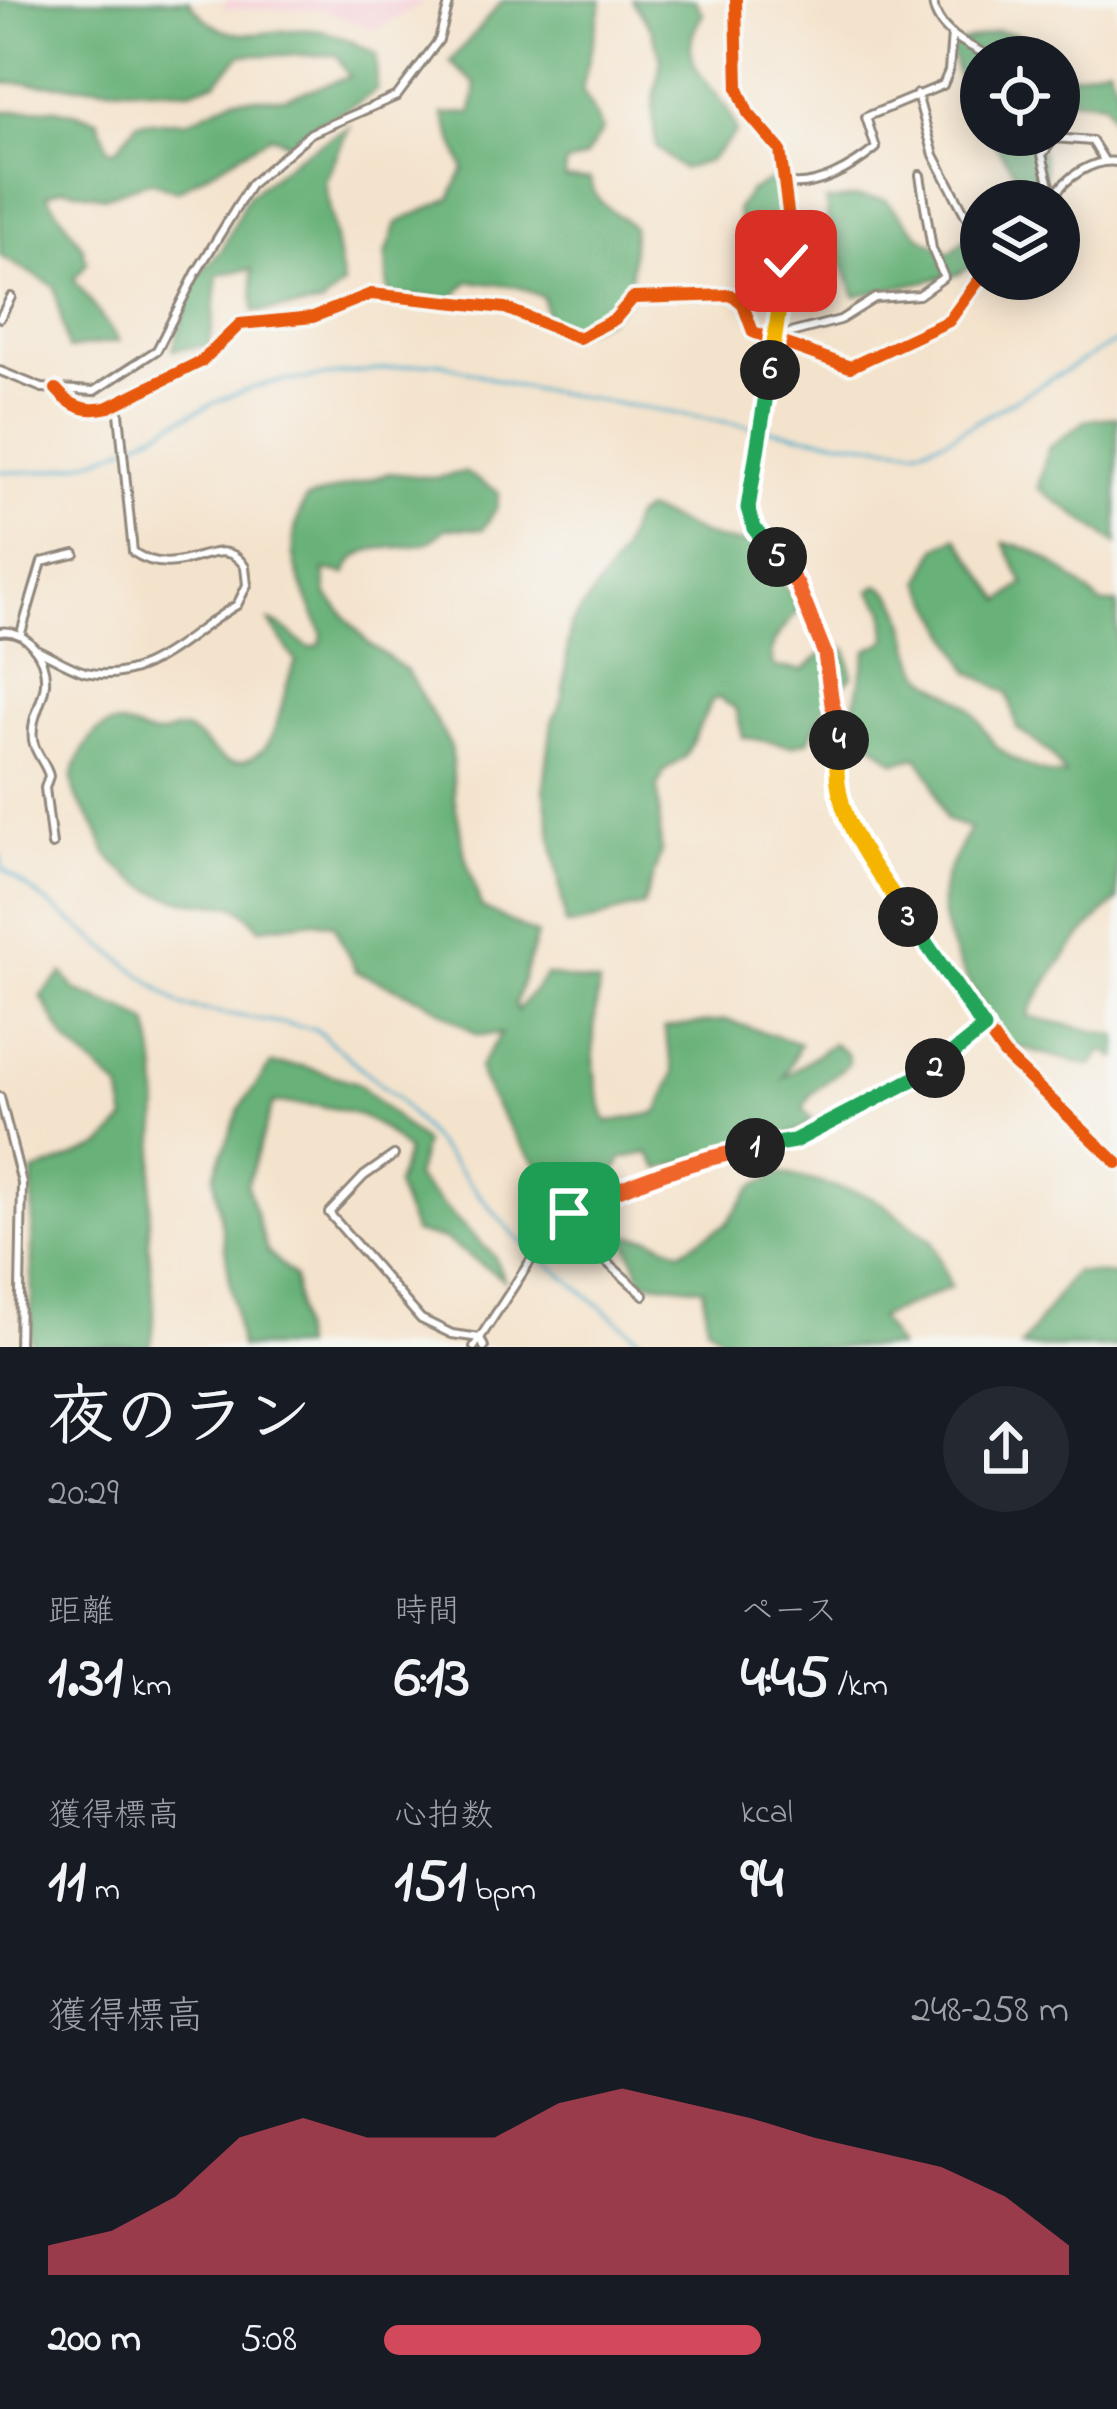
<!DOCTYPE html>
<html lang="ja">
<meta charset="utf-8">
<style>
:root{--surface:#171b24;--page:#242831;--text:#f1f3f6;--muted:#9ea1a6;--accent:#d1495b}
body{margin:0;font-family:"Indie Flower","Klee One",sans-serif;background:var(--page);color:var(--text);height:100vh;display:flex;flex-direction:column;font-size:45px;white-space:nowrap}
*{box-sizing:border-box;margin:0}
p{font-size:39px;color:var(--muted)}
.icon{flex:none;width:66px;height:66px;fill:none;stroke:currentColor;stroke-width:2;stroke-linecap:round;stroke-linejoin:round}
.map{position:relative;height:1347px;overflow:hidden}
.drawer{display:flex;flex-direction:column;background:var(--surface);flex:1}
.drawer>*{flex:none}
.tools{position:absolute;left:960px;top:36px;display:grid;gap:24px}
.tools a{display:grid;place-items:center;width:120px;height:120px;border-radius:50%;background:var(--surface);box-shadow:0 6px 30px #0003;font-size:60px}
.pin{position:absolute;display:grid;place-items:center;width:102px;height:102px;color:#fff;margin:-51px;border-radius:24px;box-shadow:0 6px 18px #0006}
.km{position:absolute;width:60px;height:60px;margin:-30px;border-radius:50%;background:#222;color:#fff;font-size:33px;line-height:60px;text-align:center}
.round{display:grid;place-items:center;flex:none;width:126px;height:126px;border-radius:63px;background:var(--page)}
.head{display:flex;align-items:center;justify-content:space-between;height:204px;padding:0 48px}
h1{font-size:66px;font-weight:700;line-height:90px}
.metrics{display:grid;grid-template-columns:repeat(3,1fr);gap:18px;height:204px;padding:12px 48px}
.metrics div{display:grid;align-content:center}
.metrics b{font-size:60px;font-weight:700}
.metrics small{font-size:33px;font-weight:400}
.metrics p{font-size:33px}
.chart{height:336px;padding:24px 48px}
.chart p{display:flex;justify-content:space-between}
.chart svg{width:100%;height:216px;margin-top:12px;fill:var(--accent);opacity:.7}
ul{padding:0 48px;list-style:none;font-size:39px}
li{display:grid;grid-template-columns:192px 144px 1fr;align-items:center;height:90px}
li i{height:30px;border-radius:15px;background:var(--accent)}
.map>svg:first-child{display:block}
.built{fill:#f6cfd6}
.forest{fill:#68b178;stroke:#4a6e52;stroke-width:3}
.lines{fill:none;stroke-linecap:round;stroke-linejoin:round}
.stream{stroke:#4bacca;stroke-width:3}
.street-casing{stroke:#90877c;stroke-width:12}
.secondary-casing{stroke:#90877c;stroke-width:14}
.street{stroke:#fff;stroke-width:6}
.secondary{stroke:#fff;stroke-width:8}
.cycleway-casing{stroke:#f6f6f2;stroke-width:20}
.cycleway{stroke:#e8590c;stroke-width:12}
.split-1-casing{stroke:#fff;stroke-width:24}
.split-2-casing{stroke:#fff;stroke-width:24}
.split-3-casing{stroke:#fff;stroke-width:24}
.split-4-casing{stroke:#fff;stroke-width:24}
.split-5-casing{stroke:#fff;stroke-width:24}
.split-6-casing{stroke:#fff;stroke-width:24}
.split-7-casing{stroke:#fff;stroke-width:24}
.split-1{stroke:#f0652b;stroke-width:15}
.split-2{stroke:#22a559;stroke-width:15}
.split-3{stroke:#22a559;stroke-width:15}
.split-4{stroke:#f5b400;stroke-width:15}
.split-5{stroke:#f0652b;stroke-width:15}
.split-6{stroke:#22a559;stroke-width:15}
.split-7{stroke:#f5b400;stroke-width:15}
</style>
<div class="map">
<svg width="1117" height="1347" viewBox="0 0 1117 1347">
<rect width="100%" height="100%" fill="#f6f6f2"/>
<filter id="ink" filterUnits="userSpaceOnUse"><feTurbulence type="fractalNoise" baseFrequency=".00833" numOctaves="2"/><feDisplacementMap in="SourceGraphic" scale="24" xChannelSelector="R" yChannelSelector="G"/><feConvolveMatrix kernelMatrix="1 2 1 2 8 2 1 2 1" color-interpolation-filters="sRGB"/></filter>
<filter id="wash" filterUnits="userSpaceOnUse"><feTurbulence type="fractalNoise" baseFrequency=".004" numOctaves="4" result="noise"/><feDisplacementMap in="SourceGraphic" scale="48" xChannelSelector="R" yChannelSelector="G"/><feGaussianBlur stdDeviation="2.7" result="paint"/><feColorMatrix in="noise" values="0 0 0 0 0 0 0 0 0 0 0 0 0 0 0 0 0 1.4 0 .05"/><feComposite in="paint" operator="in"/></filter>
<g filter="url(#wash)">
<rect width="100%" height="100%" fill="#f4e3cc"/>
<polygon class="built" points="228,0 422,0 421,5 375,30 323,10 222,9"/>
<g class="forest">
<path d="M0,0H188C229,54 258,27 312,30C335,31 356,44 376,54L377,89C350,113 314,119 289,143L271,136L177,191L150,181L104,197L63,188L47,195L82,246L87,263L74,279L119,341L68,349L54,286L0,256V112L53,108L98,119L108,149L116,150L138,122L188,121L235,98H284L349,77L337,55H241L216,82L190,91L0,82Z"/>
<path d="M503,0H602L582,90L603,130L585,157L565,164V178L590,179C595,206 615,210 633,227L630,296L608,318L580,331L547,319L543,297L518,287L469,281L453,298L388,295L386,255L397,223L450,198L464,169L443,114L472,113L476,84L450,62Z"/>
<path d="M632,0H695L703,14C665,72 727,83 736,133L709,161L682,169L656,147L653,108L661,59L651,28Z"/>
<polygon points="998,31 1017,34 1045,57 981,57 981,123 962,92 950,46"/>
<polygon points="1108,65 1117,87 1117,128 1104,102 1059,98 1059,66 1072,75"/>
<polygon points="349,127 325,182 343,285 321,305 254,312 252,269 218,274 210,345 173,350 192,282 222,250 247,197 297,157"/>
<path d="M989,135H1027C1050,153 1048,178 1034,201H1004L1022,182Z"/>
<polygon points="778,176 784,205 781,258 752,269 737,209 749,192"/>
<polygon points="857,197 886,200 922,238 950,253 981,225 981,260 959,274 855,296 828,226 826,201"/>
<polygon points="1117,417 1117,544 1038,488 1048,448 1087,420"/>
<path d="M464,472L499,492L496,509L483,529L446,528C445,529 432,541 431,541C402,555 359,535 346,574L324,570L327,595L368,643L406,670L451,747L454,796L465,856L481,907L537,935L515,1004L517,1011L546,975L599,984C592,1031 589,1078 607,1122L658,1113L674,1073L664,1028L726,1020L800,1044L784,1078L833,1043L847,1054L849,1063L811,1094L803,1108L812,1120L799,1131L659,1169L648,1153L622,1158L612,1180C552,1192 532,1164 504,1119C493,1101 483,1087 479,1067L501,1034L478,1035L426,1001L356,971L333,924L315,921L260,928C254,923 247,913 240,909C225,901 202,904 186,901C158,896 125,878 108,855C103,848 101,837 97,830C85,807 64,793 76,765C84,747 96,722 120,725C132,726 142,735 155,735C168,735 178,725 190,732C212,744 221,773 251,758C284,742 279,690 296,662L269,621C286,625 295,640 310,648L320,645L322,634C303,582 278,553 306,499L390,473L437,478Z"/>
<path d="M645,510C682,520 714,549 753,541L800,608C786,629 764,640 774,667L803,670L834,644L847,650L852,676L824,707L808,741L792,746L743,737L736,709L719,698L712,700L685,757L664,771L658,787L661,852L643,906C616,909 593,925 566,925L544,788L552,722L563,698L570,626L620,556L633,519Z"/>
<path d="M957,537L1002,601L1024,584L1004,543C1040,545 1075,580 1101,604L1117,603V901C1079,932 1050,974 1027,1016L1117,1036V1058L1103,1050L1092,1066L1007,1044C981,1003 928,931 945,879C951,862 962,845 970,828L946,820L932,779L917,757L895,762L850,725L867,650L887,640L885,610L870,591L877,585C909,596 905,639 918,666C929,687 955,692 970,708C981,719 985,736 997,747C1013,761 1045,777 1065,775L1051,754L1017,728L1008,693L970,672L921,581L937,548Z"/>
<path d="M63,973L75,990L128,1011L148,1023C170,1103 149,1157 149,1236C148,1274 160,1310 150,1347H31L33,1173L102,1146L126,1120L120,1089L66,1041L41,996Z"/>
<path d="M271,1064L302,1066L358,1083L424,1143L415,1178L494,1256L504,1280L444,1239L414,1233L396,1186L407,1152C370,1107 328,1105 273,1103L247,1185L267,1251L294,1277L301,1347H240L214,1175L240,1108Z"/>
<polygon points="782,1173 863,1194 882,1203 932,1241 951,1287 879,1318 898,1347 733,1347 707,1326 703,1288 643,1281 624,1236 650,1238 681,1251 726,1224 753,1187"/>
<polygon points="1074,1272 1117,1275 1117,1347 1021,1347"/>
</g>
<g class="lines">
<g class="stream">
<path d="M0,471C109,482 172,408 270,383L438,362L516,386L819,438L916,449L946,439L1117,341"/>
<polyline points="0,854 3,869 182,1006 315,1029 397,1098 515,1236 650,1347"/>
</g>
</g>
</g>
<g filter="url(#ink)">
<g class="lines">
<g class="street-casing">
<g id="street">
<path d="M933,0C934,30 968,46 992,57"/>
<polyline points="917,94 934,155 967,218"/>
<path d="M785,183C815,190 853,167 876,148L866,117L943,85L949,71L952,34"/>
<polyline points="1053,197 1042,155 1054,138 1092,141 1104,160"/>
<path d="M1053,198C1064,178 1094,158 1117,162"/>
<polyline points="0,318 11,297"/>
<polyline points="775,337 840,320 875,298 919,295 944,277 932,249 920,175"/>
<polyline points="0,371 42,388 94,391 157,350 196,273 251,184 311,133 397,96 439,40 450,0"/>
<path d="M56,389C71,407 86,413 109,407L202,361L240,324L313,317L371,294L505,308L579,338L615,319L633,298L731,295L743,305L753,332L850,367L949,321L981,277"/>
<path d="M0,632C26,628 47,657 45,683C44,701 30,717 33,740C35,754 46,763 49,776L45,788L52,845"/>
<polyline points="21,633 42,562 75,554"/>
<path d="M34,648C50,655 68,667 85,672C147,686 189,632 237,605L247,585L245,567C221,527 182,585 133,552L118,403"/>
<polyline points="0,1097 22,1183 19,1347"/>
<polyline points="394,1155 364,1176 329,1213 421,1319 452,1334 480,1338 484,1347"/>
<polyline points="559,1220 644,1295"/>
<polyline points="474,1347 550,1231 569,1212 611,1191 684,1165 795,1141 935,1067 984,1028"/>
</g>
</g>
<g class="secondary-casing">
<polyline id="secondary" points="736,0 738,89 748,113 780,150 790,227 749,508 754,528 792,574 825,654 832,704 840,726 836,787 846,820 915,928 1004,1054 1117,1163"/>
</g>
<use href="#street" class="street"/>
<use href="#secondary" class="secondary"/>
<g class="cycleway-casing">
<g id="cycleway">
<polyline points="736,0 738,89 748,113 780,150 790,227 749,508 754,528 792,574 825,654 832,704 840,726 836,787 846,820 915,928 1004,1054 1117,1163"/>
<path d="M56,389C71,407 86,413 109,407L202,361L240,324L313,317L371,294L505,308L579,338L615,319L633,298L731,295L743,305L753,332L850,367L949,321L981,277"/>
</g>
</g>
<use href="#cycleway" class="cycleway"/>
</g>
</g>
<g class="lines" filter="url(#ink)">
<g class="split-1-casing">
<path id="split-1" d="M569,1213C628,1183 690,1160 755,1148"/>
</g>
<g class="split-2-casing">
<polyline id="split-2" points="755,1148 794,1141 935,1068"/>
</g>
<g class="split-3-casing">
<polyline id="split-3" points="908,917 984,1028 935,1068"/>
</g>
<g class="split-4-casing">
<path id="split-4" d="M839,740C826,813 870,859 908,917"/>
</g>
<g class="split-5-casing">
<polyline id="split-5" points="777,557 797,584 825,654 832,704 840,726 839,740"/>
</g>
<g class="split-6-casing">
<polyline id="split-6" points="770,370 748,508 754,528 777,557"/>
</g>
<g class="split-7-casing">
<polyline id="split-7" points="770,370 786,261"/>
</g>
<use href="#split-1" class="split-1"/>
<use href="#split-2" class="split-2"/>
<use href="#split-3" class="split-3"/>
<use href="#split-4" class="split-4"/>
<use href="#split-5" class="split-5"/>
<use href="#split-6" class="split-6"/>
<use href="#split-7" class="split-7"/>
</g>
</svg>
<div class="tools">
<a><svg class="icon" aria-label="locate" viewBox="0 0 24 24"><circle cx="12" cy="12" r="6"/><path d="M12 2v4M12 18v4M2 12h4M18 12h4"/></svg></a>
<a><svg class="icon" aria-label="layers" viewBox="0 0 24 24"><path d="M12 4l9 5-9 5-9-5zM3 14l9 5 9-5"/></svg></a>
</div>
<div class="pin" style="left:569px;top:1213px;background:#1e9e55"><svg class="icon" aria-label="arrive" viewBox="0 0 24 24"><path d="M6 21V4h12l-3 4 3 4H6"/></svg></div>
<div class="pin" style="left:786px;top:261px;background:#d93025"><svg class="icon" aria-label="check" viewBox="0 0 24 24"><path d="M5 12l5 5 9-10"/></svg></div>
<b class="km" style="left:755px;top:1148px">1</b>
<b class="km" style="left:935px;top:1068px">2</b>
<b class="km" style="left:908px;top:917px">3</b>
<b class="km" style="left:839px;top:740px">4</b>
<b class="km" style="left:777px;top:557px">5</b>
<b class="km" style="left:770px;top:370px">6</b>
</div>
<section class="drawer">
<div class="head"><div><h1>夜のラン</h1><p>20:29</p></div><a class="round"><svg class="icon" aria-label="share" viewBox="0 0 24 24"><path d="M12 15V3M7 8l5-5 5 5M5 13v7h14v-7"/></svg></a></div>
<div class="metrics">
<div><p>距離</p><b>1.31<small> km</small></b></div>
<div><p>時間</p><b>6:13</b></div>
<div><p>ペース</p><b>4:45<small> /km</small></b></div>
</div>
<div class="metrics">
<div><p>獲得標高</p><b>11<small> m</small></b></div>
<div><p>心拍数</p><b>151<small> bpm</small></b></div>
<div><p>kcal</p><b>94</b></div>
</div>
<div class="chart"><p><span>獲得標高</span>248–258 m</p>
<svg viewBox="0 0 160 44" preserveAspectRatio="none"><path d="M0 44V38L10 35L20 28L30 16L40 12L50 16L60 16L70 16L80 9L90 6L100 9L110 12L120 16L130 19L140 22L150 28L160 38V44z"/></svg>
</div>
<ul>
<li><b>200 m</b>5:08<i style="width:55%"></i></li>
</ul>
</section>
